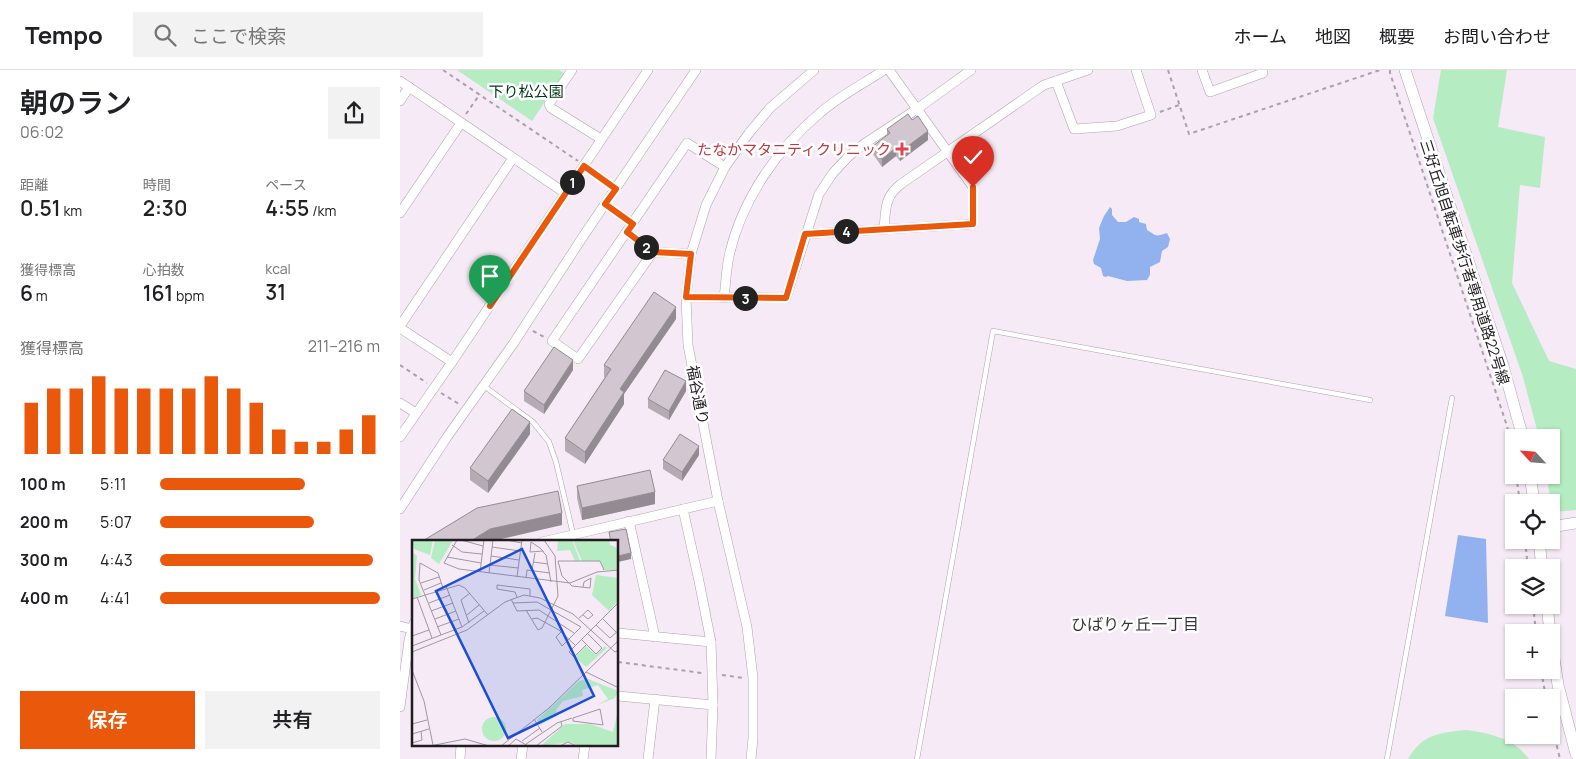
<!DOCTYPE html>
<html lang="ja">
<meta charset="utf-8">
<style>
:root{--surface:#fff;--page:#f2f2f2;--text:#202124;--muted:#757577;--line:#e0e0e0;--accent:#ea580c}
body{margin:0;font-family:Manrope,"Noto Sans JP",sans-serif;background:var(--page);color:var(--text);height:100vh;display:flex;flex-direction:column;font-size:19px;white-space:nowrap}
*{box-sizing:border-box;margin:0}
p{font-size:16px;color:var(--muted)}
.icon{flex:none;width:28px;height:28px;fill:none;stroke:currentColor;stroke-width:2;stroke-linecap:round;stroke-linejoin:round}
.map{position:relative;flex:1;overflow:hidden}
.side{display:flex;flex-direction:column;background:var(--surface);width:400px}
.side>*{flex:none}
.needle{width:32px;rotate:296deg}
.tools{position:absolute;left:1105px;top:359px;display:grid;gap:10px}
.tools a{display:grid;place-items:center;width:55px;height:55px;border-radius:0px;background:var(--surface);box-shadow:0 1px 4px #0004;font-size:25px}
.pin{position:absolute;display:grid;place-items:center;width:42px;height:42px;color:#fff;margin:-51px -21px;border-radius:50% 50% 50% 0;rotate:-45deg;box-shadow:0 0 5px #0007}
.pin .icon{rotate:45deg}
.km{position:absolute;width:25px;height:25px;margin:-12px;border-radius:50%;background:#222;color:#fff;font-size:14px;line-height:25px;text-align:center}
.round{display:grid;place-items:center;flex:none;width:52px;height:52px;border-radius:0px;background:var(--page)}
.headline{display:flex;align-items:center;justify-content:space-between;height:85px;padding:0 20px}
h1{font-size:28px;font-weight:600;line-height:38px}
.figures{display:grid;grid-template-columns:repeat(3,1fr);gap:8px;height:85px;padding:5px 20px}
.figures div{display:grid;align-content:center}
.figures b{font-size:21px;font-weight:600}
.figures small{font-size:14px;font-weight:400}
.figures p{font-size:14px}
.chart{height:140px;padding:10px 20px}
.chart p{display:flex;justify-content:space-between}
.chart svg{width:100%;height:90px;margin-top:5px;stroke:var(--accent);stroke-width:6}
.action{display:flex;gap:10px;margin-top:auto;padding:10px 20px}
.action a{flex:1;height:58px;border-radius:0px;background:var(--accent);color:#fff;font-size:20px;font-weight:600;line-height:58px;text-align:center}
.action a+a{background:var(--page);color:var(--text)}
ul{padding:0 20px;list-style:none;font-size:16px}
li{display:grid;grid-template-columns:80px 60px 1fr;align-items:center;height:38px}
li i{height:12px;border-radius:6px;background:var(--accent)}
header{display:flex;align-items:center;gap:30px;box-sizing:border-box;height:70px;padding:0 25px;background:var(--surface);border-bottom:1px solid var(--line)}
header strong{font-size:24px}
nav{display:flex;gap:28px;margin-inline-start:auto;font-size:18px}
.search{width:350px;height:45px;background:var(--page);display:flex;align-items:center;gap:12px;box-sizing:border-box;padding:0 18px;border-radius:0px;color:var(--muted);font-size:19px}
main{display:flex;flex:1;min-height:0}
.map>svg:first-child{display:block}
.green{fill:#b5ecc2}
.water{fill:#92b2ef}
.lines{fill:none;stroke-linecap:round;stroke-linejoin:round}
.lane-casing{stroke:#ada3ad;stroke-width:5.5}
.street-casing{stroke:#ada3ad;stroke-width:10}
.secondary-casing{stroke:#ada3ad;stroke-width:12}
.path{stroke:#aaa1aa;stroke-width:2;stroke-dasharray:4 4;stroke-linecap:butt}
.lane{stroke:#fff;stroke-width:4.5}
.street{stroke:#fff;stroke-width:9}
.secondary{stroke:#fff;stroke-width:11}
.wall{fill:#b5abb4}
.shaded-wall{fill:#938b92}
.building{fill:#d2c7d1;stroke:#938b92}
.route-casing{stroke:#fff;stroke-width:10}
.route{stroke:#ea580c;stroke-width:6}
.health-dot{fill:#e0444e;stroke:#fff;stroke-width:2}
.labels{text-anchor:middle;dominant-baseline:central;stroke-width:5;stroke-linejoin:round;paint-order:stroke}
.park-label{font-size:15px;fill:#013517;stroke:#fff}
.health-label{font-size:15px;fill:#be3a42;stroke:#fff;text-anchor:end}
.street-label{font-size:15px;fill:#201c20;stroke:#fff}
.neighbourhood-label{font-size:16px;fill:#3b323a;stroke:#fff}
.inset-road{fill:none;stroke:#a098a0;stroke-width:1}
.view{fill:#1d4ed8;fill-opacity:0.15;stroke:#1d4ed8;stroke-width:2.5}
.inset-edge{fill:none;stroke:#201c20;stroke-width:2.5}
</style>
<header>
<strong>Tempo</strong>
<div class="search"><svg class="icon" aria-label="search" viewBox="0 0 24 24"><circle cx="10" cy="10" r="6"/><path d="M15 15l6 6"/></svg>ここで検索</div>
<nav><a>ホーム</a><a>地図</a><a>概要</a><a>お問い合わせ</a></nav>
</header>
<main>
<section class="side">
<div class="headline"><div><h1>朝のラン</h1><p>06:02</p></div><a class="round"><svg class="icon" aria-label="share" viewBox="0 0 24 24"><path d="M12 15V3M7 8l5-5 5 5M5 13v7h14v-7"/></svg></a></div>
<div class="figures">
<div><p>距離</p><b>0.51<small> km</small></b></div>
<div><p>時間</p><b>2:30</b></div>
<div><p>ペース</p><b>4:55<small> /km</small></b></div>
</div>
<div class="figures">
<div><p>獲得標高</p><b>6<small> m</small></b></div>
<div><p>心拍数</p><b>161<small> bpm</small></b></div>
<div><p>kcal</p><b>31</b></div>
</div>
<div class="chart"><p><span>獲得標高</span>211–216 m</p>
<svg viewBox="0 0 160 44" preserveAspectRatio="none"><path d="M5 44V19M15 44V12M25 44V12M35 44V6M45 44V12M55 44V12M65 44V12M75 44V12M85 44V6M95 44V12M105 44V19M115 44V32M125 44V38M135 44V38M145 44V32M155 44V25"/></svg>
</div>
<ul>
<li><b>100 m</b>5:11<i style="width:66%"></i></li>
<li><b>200 m</b>5:07<i style="width:70%"></i></li>
<li><b>300 m</b>4:43<i style="width:97%"></i></li>
<li><b>400 m</b>4:41<i style="width:100%"></i></li>
</ul>
<div class="action"><a>保存</a><a>共有</a></div>
</section>
<div class="map">
<svg width="1176" height="689" viewBox="0 0 1176 689">
<rect width="100%" height="100%" fill="#f5eaf5"/>
<g class="green">
<polygon points="57,0 159,0 164,3 132,51"/>
<polygon points="1041,0 1107,0 1098,57 1145,67 1140,118 1120,115 1112,213 1149,291 1176,299 1176,440 1153,442 1146,405 1151,405 1151,368 1139,367 1123,307 1033,48"/>
<path d="M1066,660C1089,663 1114,668 1129,689H1008C1023,664 1038,663 1066,660Z"/>
</g>
<g class="water">
<path d="M710,137L712,139V145L718,152H726L734,147L739,149V152L746,154L747,160C757,166 755,167 767,163L770,169L768,177L762,181L760,192L750,197V205L747,210L727,211L708,206L706,207L703,206L701,198L694,194L693,190L700,169L699,158L704,146Z"/>
<polygon points="1058,465 1086,469 1088,553 1045,546"/>
</g>
<g class="lines">
<g class="lane-casing">
<g id="lane">
<polyline points="84,316 133,352 149,372 156,392 173,464"/>
<polyline points="517,689 593,261 970,330"/>
<polyline points="987,689 1052,328"/>
</g>
</g>
<g class="street-casing">
<g id="street">
<polyline points="172,0 149,34 151,38 201,69"/>
<polyline points="802,0 810,22 863,3 862,0"/>
<polyline points="0,11 165,123"/>
<polyline points="656,11 674,59 717,56 751,45 736,0"/>
<polyline points="0,31 9,17"/>
<polyline points="0,143 61,53"/>
<path d="M484,159C486,139 484,127 501,114L638,19L644,15L688,0"/>
<polyline points="227,162 253,182"/>
<polyline points="405,164 573,154 573,117 489,0"/>
<polyline points="291,184 253,182 178,289 152,271 287,73 325,97"/>
<polyline points="286,227 386,228 419,124 433,103 449,86 464,74 517,39 571,0"/>
<path d="M324,228C326,213 326,197 330,182C343,128 378,78 420,43C439,26 463,14 484,0"/>
<polyline points="0,256 113,88"/>
<polyline points="0,258 52,292"/>
<polyline points="0,333 16,343"/>
<polyline points="0,367 52,292 248,0"/>
<polyline points="0,439 47,367 113,274 184,165 296,0"/>
<polyline points="283,439 299,511 311,572 313,635 311,689"/>
<polyline points="229,451 255,567"/>
<polyline points="142,472 318,431"/>
<polyline points="0,556 12,559"/>
<polyline points="218,563 311,572"/>
<polyline points="218,626 313,635"/>
<polyline points="0,637 9,570 14,553"/>
<polyline points="60,689 61,675"/>
<polyline points="121,689 123,675"/>
<polyline points="183,689 185,675"/>
<polyline points="248,689 255,629"/>
<polyline points="351,689 353,668 353,608 347,557 318,431 288,275 286,227 291,184 306,135 325,97 349,63 370,38 414,0"/>
</g>
</g>
<g class="secondary-casing">
<g id="secondary">
<polyline points="1005,0 1103,296 1123,368"/>
<polyline points="1130,405 1134,432"/>
<polyline points="1151,457 1176,453"/>
<polyline points="1139,470 1142,498"/>
<polyline points="1147,535 1150,562"/>
<polyline points="1151,569 1158,615 1176,684"/>
</g>
</g>
<g class="path">
<polyline points="43,0 178,91"/>
<polyline points="768,0 789,64 980,0"/>
<polyline points="990,0 990,3 1107,356 1114,393"/>
<polyline points="760,42 779,35"/>
<polyline points="66,44 80,24"/>
<polyline points="192,101 208,113"/>
<polyline points="213,140 226,149"/>
<polyline points="133,261 144,267"/>
<polyline points="0,295 27,313"/>
<polyline points="41,323 59,334"/>
<polyline points="1116,405 1120,432"/>
<polyline points="1125,470 1128,498"/>
<polyline points="1133,535 1136,562"/>
<polyline points="218,592 302,603"/>
<polyline points="1141,600 1146,628"/>
<polyline points="322,605 344,608"/>
<polyline points="1151,652 1160,689"/>
</g>
<use href="#lane" class="lane"/>
<use href="#street" class="street"/>
<use href="#secondary" class="secondary"/>
</g>
<g class="wall">
<polygon points="487,59 528,70 500,91 496,86 482,97 473,84 473,76 487,65"/>
<polygon points="276,249 224,324 224,334 185,394 165,381 165,368 205,307 204,307 204,295"/>
<polygon points="173,300 144,344 124,331 124,321"/>
<polygon points="286,321 269,350 248,338 248,329"/>
<polygon points="130,364 88,423 70,410 70,398"/>
<polygon points="299,385 282,411 263,399 263,390"/>
<polygon points="177,416 255,434 182,450 177,428"/>
<polygon points="14,476 14,492 12,489 12,477"/>
</g>
<g class="shaded-wall">
<polygon points="528,61 528,70 500,91 500,82"/>
<polygon points="496,78 496,86 482,97 482,89"/>
<polygon points="276,237 276,249 224,324 224,334 185,394 185,382 220,319"/>
<polygon points="173,290 173,300 144,344 144,335"/>
<polygon points="286,311 286,321 269,350 269,341"/>
<polygon points="130,352 130,364 88,423 88,411"/>
<polygon points="299,376 299,385 282,411 282,402"/>
<polygon points="255,422 255,434 182,450 182,438"/>
<polygon points="162,443 162,455 89,472 69,472 90,459"/>
<polygon points="231,483 231,489 218,492 218,486"/>
</g>
<g class="building">
<polygon points="508,44 512,50 518,46 528,61 500,82 496,78 482,89 473,76 490,63 487,59"/>
<polygon points="254,222 276,237 220,319 224,322 185,382 165,368 211,299 204,295"/>
<polygon points="154,277 173,290 144,335 124,321"/>
<polygon points="265,300 286,311 269,341 248,329"/>
<polygon points="112,339 130,352 88,411 70,398"/>
<polygon points="280,364 299,376 282,402 263,390"/>
<polygon points="250,400 255,422 182,438 177,416"/>
<polygon points="158,421 162,443 90,459 69,472 21,472 77,438"/>
<polygon points="226,459 231,483 218,486 218,472 211,472 209,462"/>
</g>
<g class="lines">
<g class="route-casing">
<polyline id="route" points="90,236 184,96 216,119 205,134 233,154 227,162 253,182 291,184 286,227 386,228 405,164 573,154 573,117"/>
</g>
<use href="#route" class="route"/>
</g>
<path class="health-dot" d="M499.5 71.5h5v5h5v5h-5v5h-5v-5h-5v-5h5z"/>
<g class="labels">
<g class="park-label">
<text x="126" y="21">下り松公園</text>
</g>
<g class="health-label">
<text x="491" y="79">たなかマタニティクリニック</text>
</g>
<g class="street-label">
<text transform="translate(1065 192) rotate(72)">三好丘旭自転車歩行者専用道路22号線</text>
<text transform="translate(298 325) rotate(79)">福谷通り</text>
</g>
<g class="neighbourhood-label">
<text x="735" y="554">ひばりヶ丘一丁目</text>
</g>
</g>
<g transform="translate(12 470)">
<rect width="206" height="206" fill="#f5eaf5"/>
<path d="M0,0H21L18,15L2,9ZM23,0H41L27,24L19,18ZM159,0L161,2L168,21H163L158,10L145,11L146,1ZM161,0H197L198,5L206,8V30H192L189,21H170ZM0,12L5,16L3,39L9,55L0,59ZM184,35L206,38V61L197,71L180,55ZM174,106L184,115L193,106L195,108L174,127L163,117ZM176,139L206,151L203,158L185,165L196,159L186,145L170,150L171,156L151,161L144,170L145,176L128,185L125,180L167,141ZM206,171V206H165L159,202L129,206L153,184H178L201,192ZM70 189a12 12 0 1 1 24 0a12 12 0 1 1-24 0Z" fill="#b5ecc2"/>
<path class="inset-road" d="M45,0L32,23L47,29L158,43L185,32L207,30M49,0L71,6M94,0L110,3M40,5L50,12L70,14M80,7L108,11M131,11L118,12L119,2L128,8L131,11L132,13L134,15L139,42M79,16L107,20M35,17L69,23M121,22L136,24M78,25L106,28M120,30L123,13M68,32L72,0M77,33L81,0M105,37L110,0M114,38L115,30L138,33M9,43L27,37M34,46L50,87M171,47L172,42L179,38L178,48L160,46L150,36L146,21H188L192,30M12,50L29,43M5,57L20,98M105,57L103,52L85,49V45L118,49V56M0,59L47,45L53,48L76,75M99,59L105,71L127,70L162,93M17,63L38,55M101,63L125,62L169,87L150,106L144,97L149,92M114,70L126,90L130,88L146,56L143,16L132,0M19,71L41,63M55,75L67,65M167,78L176,70L181,75L176,79L171,75M190,78L204,92M23,79L44,71M120,79L125,78L147,90L163,105M57,83L49,60L58,53M184,85L198,98L207,90M25,87L47,79M29,95L7,40L8,23L26,33L31,48M0,96L17,90M169,99L184,114L190,108L175,93M174,105L162,117L157,112L207,62M0,106L50,87L72,71M0,112L55,90L93,62L112,55L128,58L161,74L203,112L207,110M0,130L12,161L21,205M174,132L207,148M188,169L191,185L161,181V178ZM122,179L130,192M0,184L15,180M0,194L17,189M110,201L128,188M0,203L10,200L9,191M114,204L145,183L160,178M18,206L53,199L77,206M89,206L137,168L207,100M96,206L104,199L116,206M124,206L150,186L149,182M148,206L156,202L164,206"/>
<path class="view" d="M110,9L182,156L96,198L24,51Z"/>
<rect width="206" height="206" class="inset-edge"/>
</g>
</svg>
<div class="tools">
<a><svg class="needle" viewBox="-14 -14 28 28"><path d="M0-13l5 13h-10z" fill="#e53935"/><path d="M0 13l5-13h-10z" fill="#757577"/></svg></a>
<a><svg class="icon" aria-label="locate" viewBox="0 0 24 24"><circle cx="12" cy="12" r="6"/><path d="M12 2v4M12 18v4M2 12h4M18 12h4"/></svg></a>
<a><svg class="icon" aria-label="layers" viewBox="0 0 24 24"><path d="M12 4l9 5-9 5-9-5zM3 14l9 5 9-5"/></svg></a>
<a>+</a>
<a>−</a>
</div>
<div class="pin" style="left:90px;top:236px;background:#1e9e55"><svg class="icon" aria-label="arrive" viewBox="0 0 24 24"><path d="M6 21V4h12l-3 4 3 4H6"/></svg></div>
<div class="pin" style="left:573px;top:117px;background:#d93025"><svg class="icon" aria-label="check" viewBox="0 0 24 24"><path d="M5 12l5 5 9-10"/></svg></div>
<b class="km" style="left:172px;top:112px">1</b>
<b class="km" style="left:246px;top:177px">2</b>
<b class="km" style="left:345px;top:228px">3</b>
<b class="km" style="left:446px;top:161px">4</b>
</div>
</main>
